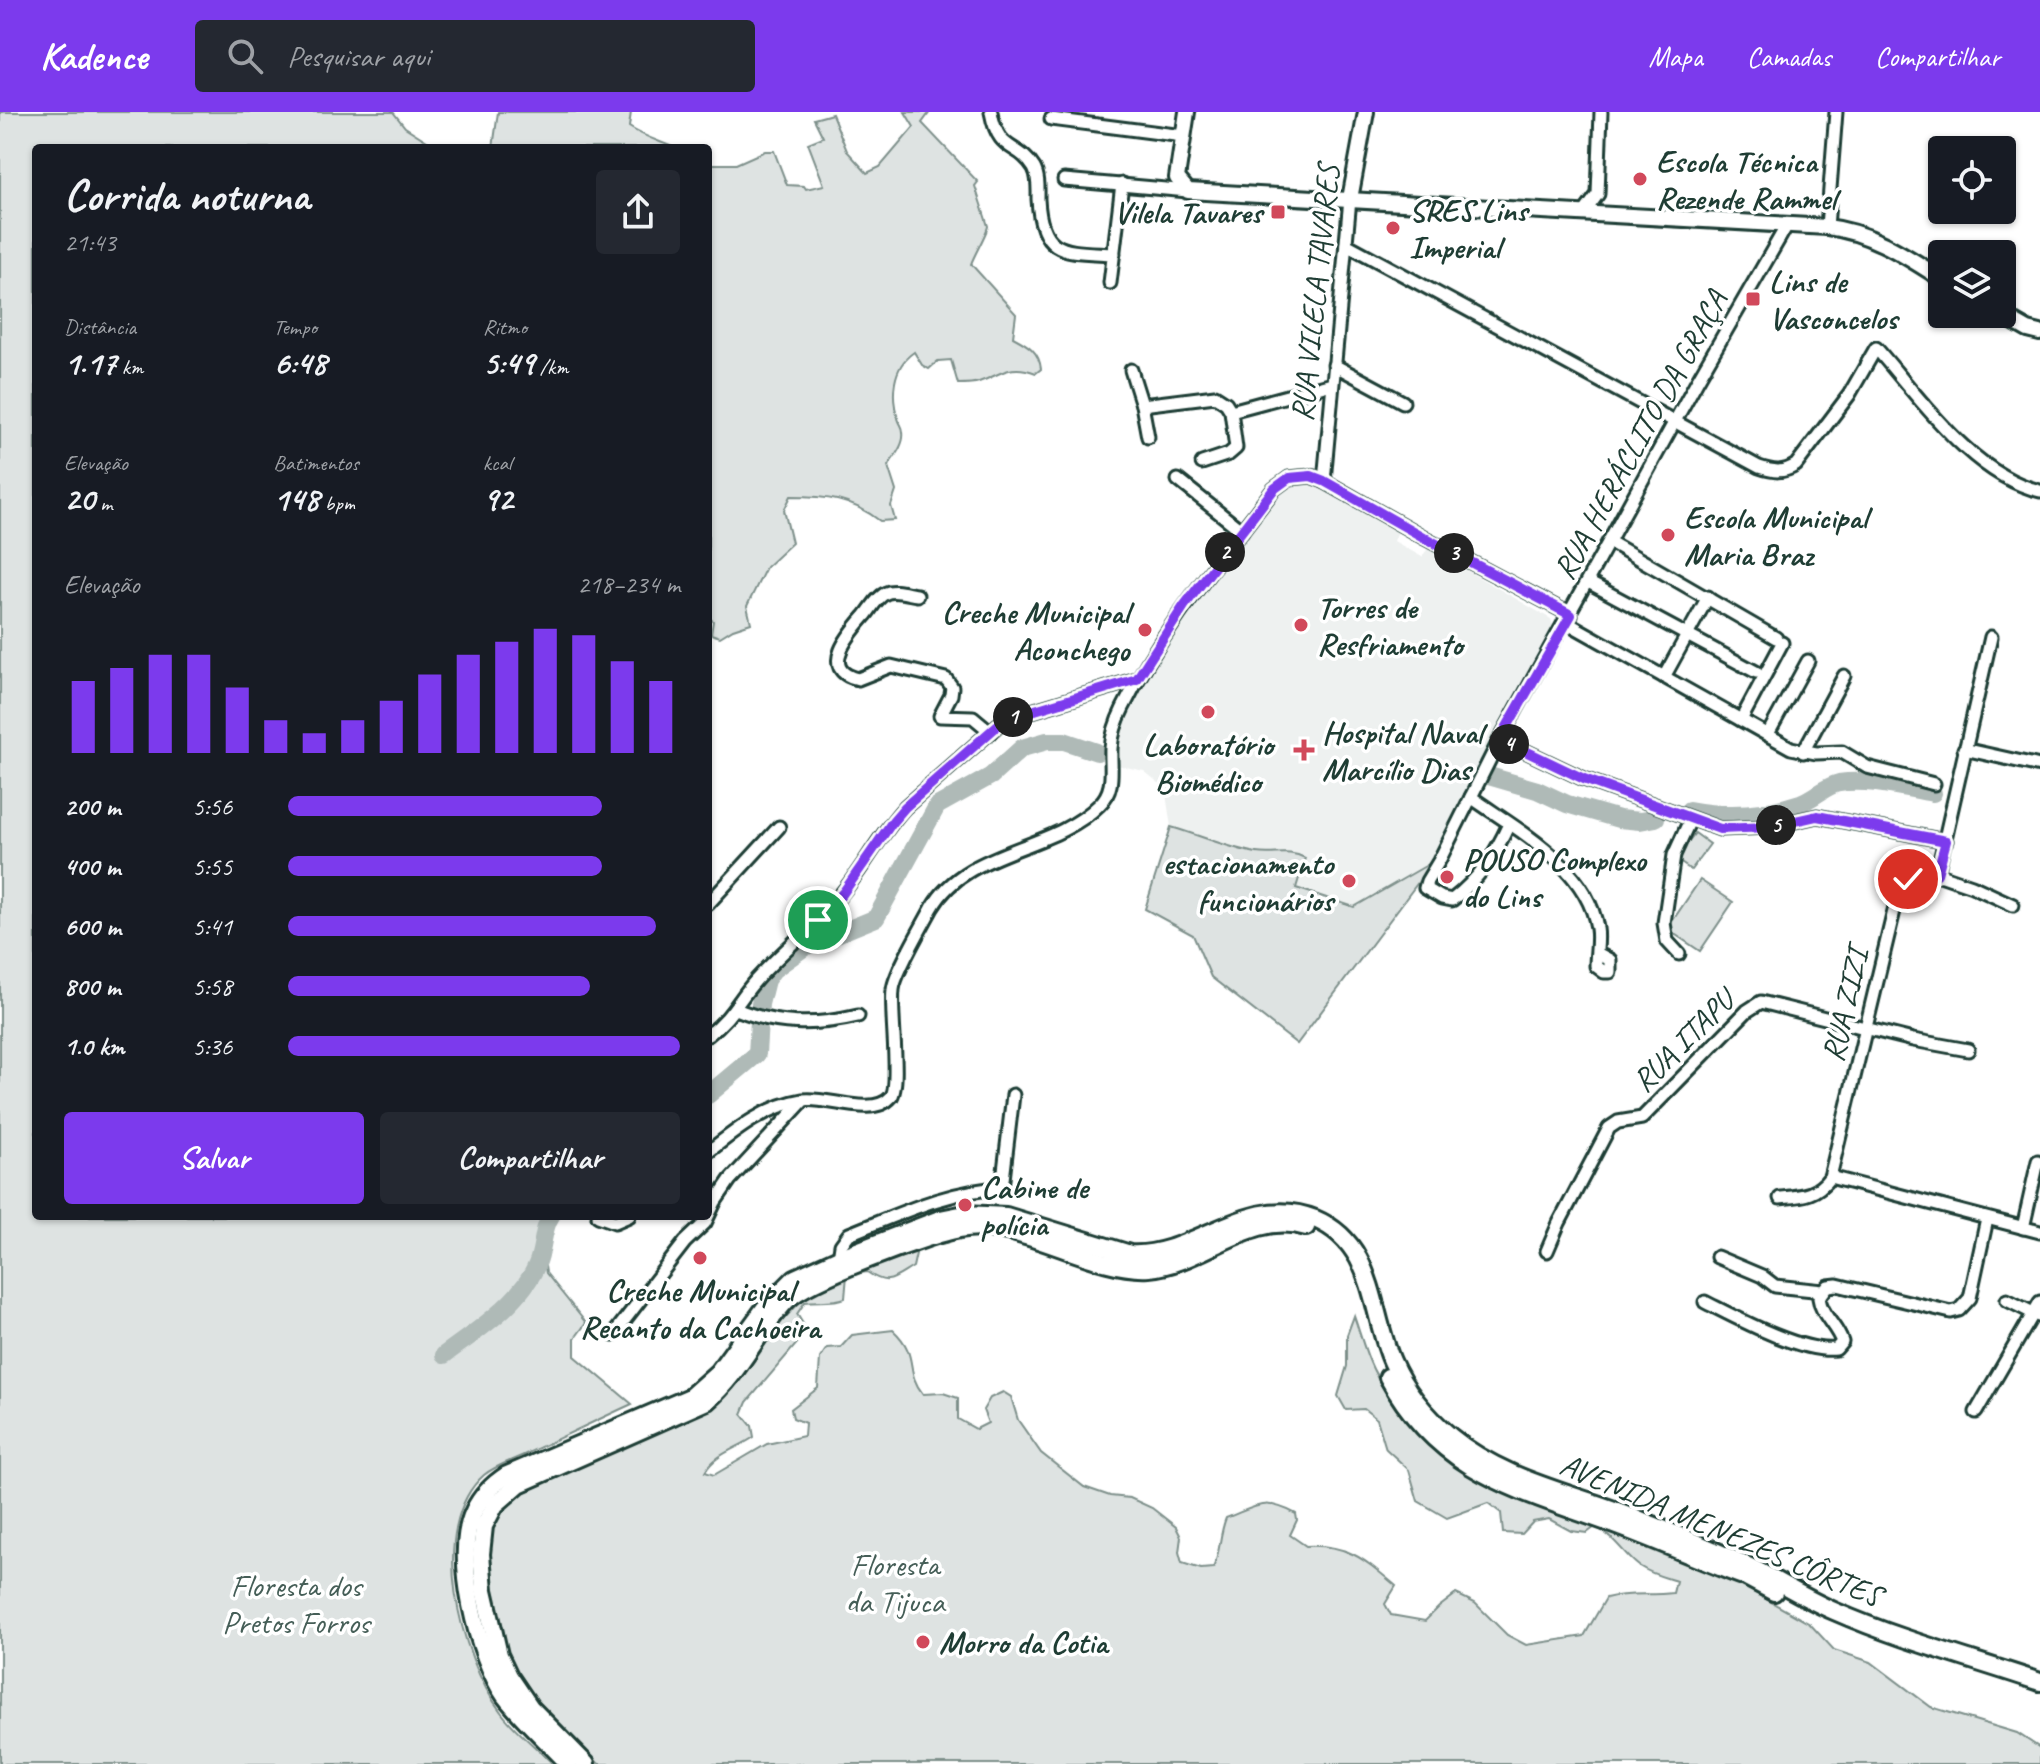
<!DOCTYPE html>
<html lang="pt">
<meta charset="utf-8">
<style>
:root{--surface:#171b24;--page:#242831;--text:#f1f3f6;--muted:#9ea1a6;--accent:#7c3aed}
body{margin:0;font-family:Caveat,sans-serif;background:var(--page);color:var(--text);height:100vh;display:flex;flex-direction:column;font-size:30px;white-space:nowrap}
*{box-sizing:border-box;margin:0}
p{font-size:26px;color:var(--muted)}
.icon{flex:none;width:44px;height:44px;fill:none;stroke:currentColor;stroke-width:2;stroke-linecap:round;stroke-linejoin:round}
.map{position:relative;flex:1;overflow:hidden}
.sheet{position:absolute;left:32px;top:32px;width:680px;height:1076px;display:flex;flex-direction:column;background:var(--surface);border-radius:8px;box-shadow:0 2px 6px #0004}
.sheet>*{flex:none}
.buttons{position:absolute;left:1928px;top:24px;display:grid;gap:16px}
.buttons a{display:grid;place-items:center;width:88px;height:88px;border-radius:8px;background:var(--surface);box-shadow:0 2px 6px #0004;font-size:40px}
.pin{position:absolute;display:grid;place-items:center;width:68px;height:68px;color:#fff;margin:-34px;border:4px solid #fff;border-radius:50%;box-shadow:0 2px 8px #0007}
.km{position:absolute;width:40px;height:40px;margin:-20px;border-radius:50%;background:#222;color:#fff;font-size:22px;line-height:40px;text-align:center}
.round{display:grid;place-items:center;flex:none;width:84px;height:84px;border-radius:8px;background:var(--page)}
.overview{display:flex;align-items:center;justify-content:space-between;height:136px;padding:0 32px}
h1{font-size:44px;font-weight:800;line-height:60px}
.stats{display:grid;grid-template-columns:repeat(3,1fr);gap:12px;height:136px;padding:8px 32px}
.stats div{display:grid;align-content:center}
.stats b{font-size:34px;font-weight:800}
.stats small{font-size:22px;font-weight:400}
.stats p{font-size:22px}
.chart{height:224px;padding:16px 32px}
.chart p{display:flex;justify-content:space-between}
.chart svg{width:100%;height:144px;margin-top:8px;stroke:var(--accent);stroke-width:6}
.cta{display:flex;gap:16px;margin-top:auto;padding:16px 32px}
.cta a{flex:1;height:92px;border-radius:8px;background:var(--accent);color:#fff;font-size:32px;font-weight:800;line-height:92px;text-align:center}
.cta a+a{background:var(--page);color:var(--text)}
ul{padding:0 32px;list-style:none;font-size:26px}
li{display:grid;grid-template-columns:128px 96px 1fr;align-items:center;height:60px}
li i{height:20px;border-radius:10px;background:var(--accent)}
header{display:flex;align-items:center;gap:48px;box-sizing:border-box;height:112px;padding:0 40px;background:var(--accent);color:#fff}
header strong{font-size:38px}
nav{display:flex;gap:44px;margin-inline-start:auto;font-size:28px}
.search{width:560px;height:72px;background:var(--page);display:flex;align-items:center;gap:20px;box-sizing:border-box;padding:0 28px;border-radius:8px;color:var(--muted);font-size:30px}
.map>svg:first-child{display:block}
.built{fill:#eef1f0}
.green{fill:#dee3e2;stroke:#7e908b;stroke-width:2}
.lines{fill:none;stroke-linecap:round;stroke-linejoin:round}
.river{stroke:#afbab7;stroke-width:18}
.minor-casing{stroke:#1f3d34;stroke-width:17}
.tertiary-casing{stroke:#1f3d34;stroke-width:20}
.primary-casing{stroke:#1f3d34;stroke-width:22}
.minor{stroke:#fff;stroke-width:11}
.tertiary{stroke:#fff;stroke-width:14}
.primary{stroke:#fff;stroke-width:16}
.route-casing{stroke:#fff;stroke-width:16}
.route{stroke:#7c3aed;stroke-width:10}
.poi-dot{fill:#d1495b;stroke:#fff;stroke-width:3}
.labels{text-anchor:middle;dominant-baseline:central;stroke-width:7;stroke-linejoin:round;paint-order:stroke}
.poi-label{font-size:32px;font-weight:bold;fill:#1f3d34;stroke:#fff;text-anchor:start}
.street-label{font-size:32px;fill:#1f3d34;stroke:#fff}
.park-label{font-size:32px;fill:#455e57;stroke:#fff}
</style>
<header>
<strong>Kadence</strong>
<div class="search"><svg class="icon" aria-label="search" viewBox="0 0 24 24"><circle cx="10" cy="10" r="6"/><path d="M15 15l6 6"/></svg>Pesquisar aqui</div>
<nav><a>Mapa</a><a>Camadas</a><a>Compartilhar</a></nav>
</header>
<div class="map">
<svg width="2040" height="1652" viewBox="0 0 2040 1652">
<rect width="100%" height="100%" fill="#fff"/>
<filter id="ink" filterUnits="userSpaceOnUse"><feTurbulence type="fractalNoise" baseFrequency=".0125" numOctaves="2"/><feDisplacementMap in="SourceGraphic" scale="16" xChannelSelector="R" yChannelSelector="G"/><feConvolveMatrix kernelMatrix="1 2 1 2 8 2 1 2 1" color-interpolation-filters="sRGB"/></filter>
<g filter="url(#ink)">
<polygon class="built" points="1299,372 1317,374 1398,419 1394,429 1422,445 1428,436 1551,507 1553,514 1434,749 1297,932 1211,865 1193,823 1145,797 1171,715 1165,676 1144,659 1117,653 1120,623 1133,587 1168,525 1280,379 1289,373"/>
<g class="green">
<path d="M0,0H393L405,15L438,36H36V1104H551L545,1109L542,1134L546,1161L586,1211L575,1226V1244L632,1292C597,1308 562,1325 528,1341C514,1348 496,1353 484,1363C426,1414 460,1546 501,1600C515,1619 536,1635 553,1652H0Z"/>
<path d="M498,0H631L629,15C644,25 659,29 675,36H493Z"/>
<path d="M905,0H930L922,11L978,70L975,74L988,114C987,121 975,141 971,152L1016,202L1013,225C1028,233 1039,239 1041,257L1036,261C1010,251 1002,262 979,270C973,272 965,272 958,272L951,248L938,249L929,257L922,253L914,240C892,255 890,285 899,309C901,314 903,315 903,320C905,332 894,345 888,354L896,379L891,394L895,408L880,409C852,387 826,384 791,384L784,398L792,431L766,455L747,494L751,511L733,517L720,525L711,522L713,509L708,505V52H736L765,39H774L787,73L804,74L806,77L824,73L808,31L823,25L814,7L832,2L847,39L867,61L880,55L914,15Z"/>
<path d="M1171,715C1199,723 1228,736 1256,741C1275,744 1288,737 1305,746L1296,776L1354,795L1434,749L1297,932L1211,865L1193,823L1145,797Z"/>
<polygon points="1695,721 1710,732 1691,758 1675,747"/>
<polygon points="1700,768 1733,790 1700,839 1667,817"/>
<path d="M917,1137L913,1155C893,1167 888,1175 867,1160L847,1163L845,1186C832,1191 819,1188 805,1190L797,1202L805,1215L799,1229L747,1290L742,1302L752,1314L754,1325C737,1337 716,1341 705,1360L714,1363L767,1332L804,1324L805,1311L793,1306L791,1297L818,1276L820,1246L827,1236L841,1235L852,1223L893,1218C920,1243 904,1259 923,1282L943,1281L958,1286V1307L976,1317L988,1311L983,1298L990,1286L1003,1280L1011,1285L1018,1308L1041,1341L1084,1375L1110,1384L1130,1386L1152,1396L1176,1415L1181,1425L1179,1440L1182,1451L1201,1457L1213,1456C1221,1439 1219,1423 1226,1406C1257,1394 1264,1385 1296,1402L1297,1408L1290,1423L1306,1434C1349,1432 1365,1448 1396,1474L1385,1492L1391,1503L1425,1509L1439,1495L1456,1482L1475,1491L1507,1523L1526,1533L1584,1524L1606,1486C1628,1480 1651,1484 1673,1481L1676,1469C1663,1465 1651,1462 1639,1454C1623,1442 1614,1423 1595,1415L1587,1421L1571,1419L1549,1407L1533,1410L1522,1422L1503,1421L1501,1401L1488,1391L1447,1406L1418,1389L1409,1358L1386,1337L1377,1307L1364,1297L1346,1298L1338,1284L1347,1254V1223L1354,1204C1360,1221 1365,1241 1373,1257C1398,1309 1441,1348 1491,1374L1736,1470L1810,1512L1834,1538L1871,1550L1931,1595L2017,1621L2040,1636V1652H599C569,1620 531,1589 510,1550C496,1524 478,1437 491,1411C502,1390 517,1382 538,1374L715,1288L757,1235L801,1189L826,1171Z"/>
</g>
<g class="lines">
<g class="river">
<polyline points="1489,664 1537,678 1567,692 1619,707 1640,709 1656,706"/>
<path d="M1689,698C1726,705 1764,703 1800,691C1813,687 1825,674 1839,671C1869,666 1903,676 1933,681"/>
<polyline points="708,983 757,942 760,892 766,868 773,858 805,835 876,806 937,694 991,664 1022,636 1047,629 1064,629 1097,640"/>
<path d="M444,1243C476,1219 522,1190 537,1152C544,1136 542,1117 551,1104"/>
</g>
<g class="minor-casing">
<g id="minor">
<path d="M991,0C999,43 1017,29 1034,56C1039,65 1038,77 1038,87C1041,145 1067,139 1114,142"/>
<polyline points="1051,7 1183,24"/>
<polyline points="1064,68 1188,79"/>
<polyline points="1584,101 1598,82 1601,0"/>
<polyline points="1827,115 1836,0"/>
<path d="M1346,132L1759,355C1774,360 1783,361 1796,353L1849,283L1876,236C1920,286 1973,364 2040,379"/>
<polyline points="1110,171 1122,72"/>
<polyline points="1334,253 1403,290"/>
<polyline points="1131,258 1142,293 1148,325"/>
<polyline points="1142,293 1215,284 1226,291 1231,299 1236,336 1229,342 1202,351"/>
<polyline points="1231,299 1332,272"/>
<polyline points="1178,368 1242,419"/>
<polyline points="1324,369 1350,87"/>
<polyline points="1610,430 1776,526"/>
<polyline points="1588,470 1756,560"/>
<path d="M917,483C908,482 894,477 886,481C877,485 871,497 865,504C851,520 817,558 858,567L891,554L946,567L952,575L951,583L940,604L973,605L991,620"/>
<polyline points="1566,510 1791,636 1816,641 1842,640 1867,655 1934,672"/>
<polyline points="1664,565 1708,485"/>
<polyline points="1741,608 1782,531"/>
<polyline points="1768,622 1808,549"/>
<polyline points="1500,627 1584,667 1720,717 1769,715 1817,704 1946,729"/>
<polyline points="1964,637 2040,654"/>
<polyline points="1803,640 1844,564"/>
<path d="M1471,685C1517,718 1587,754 1597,816C1599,829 1596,841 1596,854L1604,860H1610V848L1597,841"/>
<path d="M1509,712C1495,743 1479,767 1452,788L1442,786L1425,776L1427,769L1439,749L1500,627L1697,269L1787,113"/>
<polyline points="1937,762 1972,774 2013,793"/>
<polyline points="708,792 779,715"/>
<polyline points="1679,842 1667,829 1664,811 1674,743 1690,708"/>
<path d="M736,897C777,914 816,914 858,904"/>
<path d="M708,923C733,904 738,888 756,868C784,837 817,812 843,780C865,753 881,721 905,695L998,613L1012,605L1137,567"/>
<path d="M708,1040C736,1018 766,994 803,988C826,984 873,1006 891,985C901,973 890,901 893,878C894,862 923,813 932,796C966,736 1052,740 1099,693C1116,677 1110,657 1111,636C1112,622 1117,608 1123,596C1163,515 1220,448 1274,377L1289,366L1311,364L1324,369L1425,426L1571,503"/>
<polyline points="1830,1065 2040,1120"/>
<path d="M1780,1086C1802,1084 1816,1084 1830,1065L1899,778L1908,767L1937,762L1991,525"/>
<polyline points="598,1104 615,1110 629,1104"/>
<polyline points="2023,1116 2038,1049"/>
<polyline points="1547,1139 1559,1111 1609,1016 1618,1010 1642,1006 1747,899 1761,890 1913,928 1968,938"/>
<polyline points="1717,1145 1762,1164 1775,1174 1823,1179"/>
<path d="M839,1146L841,1133L849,1122C897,1103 949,1078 1002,1076L1013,983"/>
<polyline points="2007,1188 2039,1204"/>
<path d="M1705,1190C1737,1206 1801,1241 1836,1237L1842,1230C1837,1214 1821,1203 1819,1186L1828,1174L1837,1173L1951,1200L1959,1198L1970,1186L1987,1107"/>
<polyline points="613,1223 685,1130 705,1111 715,1090 730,1068 803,989"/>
<polyline points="1976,1300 2040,1190"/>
</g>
</g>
<g class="tertiary-casing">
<g id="tertiary">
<path d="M1187,0L1177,66L1188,79L1827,115C1871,120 1906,144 1942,167"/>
<polyline points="1350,87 1366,0"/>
<polyline points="2000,202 2028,218 2040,221"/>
</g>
</g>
<g class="primary-casing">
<g id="primary">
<path d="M1388,1265C1440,1362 1520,1378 1615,1413C1659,1429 1702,1449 1746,1465L1774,1480"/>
<path d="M569,1652C548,1629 524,1609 505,1584C478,1545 452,1443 474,1399C481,1384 493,1372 507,1363L690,1285L718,1260L764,1197L795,1166L839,1146L940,1107L965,1102L1006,1104L1130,1142C1194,1146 1248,1079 1315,1107C1375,1132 1370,1198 1392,1249C1405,1279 1426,1304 1451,1325C1505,1370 1579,1382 1643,1409C1680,1424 1718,1439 1754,1457C1781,1471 1806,1487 1834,1499C1900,1528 1972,1547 2040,1570"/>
<path d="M586,1652L530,1595L509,1564L499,1543L484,1478L481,1442L484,1414L495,1393L519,1372L707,1289C740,1261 757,1220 786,1189C807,1167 927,1123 960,1117C974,1114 988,1115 1002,1118C1048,1126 1104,1159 1149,1156C1202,1152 1252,1097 1306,1115"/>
</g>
</g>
<use href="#minor" class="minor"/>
<use href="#tertiary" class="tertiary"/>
<use href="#primary" class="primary"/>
</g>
</g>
<g class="lines" filter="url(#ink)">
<g class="route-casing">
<polyline id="route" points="818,808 843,781 893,709 905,695 998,613 1012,605 1137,567 1184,494 1274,377 1289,366 1311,364 1324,369 1425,426 1571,503 1500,627 1584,667 1720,717 1769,715 1817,704 1946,729 1937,762 1908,767"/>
</g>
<use href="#route" class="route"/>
</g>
<g class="poi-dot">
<circle cx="1640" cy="67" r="8"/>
<rect x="1270" y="92" width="16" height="16" rx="4"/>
<circle cx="1393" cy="116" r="8"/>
<rect x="1745" y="179" width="16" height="16" rx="4"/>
<circle cx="1668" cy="423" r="8"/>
<circle cx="1301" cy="513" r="8"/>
<circle cx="1145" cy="518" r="8"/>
<circle cx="1208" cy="600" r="8"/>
<path d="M1300 626h8v8h8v8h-8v8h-8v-8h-8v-8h8z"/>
<circle cx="1447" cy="765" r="8"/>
<circle cx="1349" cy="769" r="8"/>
<circle cx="965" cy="1093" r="8"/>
<circle cx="700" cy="1146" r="8"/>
<circle cx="923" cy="1530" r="8"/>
</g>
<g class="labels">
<g class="poi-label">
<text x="1656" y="49">Escola Técnica<tspan x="1656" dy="37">Rezende Rammel</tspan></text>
<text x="1409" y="98">SRES Lins<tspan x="1409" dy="37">Imperial</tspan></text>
<text x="1262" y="100" text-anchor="end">Vilela Tavares</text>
<text x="1769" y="169">Lins de<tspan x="1769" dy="37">Vasconcelos</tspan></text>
<text x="1684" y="405">Escola Municipal<tspan x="1684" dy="37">Maria Braz</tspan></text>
<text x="1317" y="495">Torres de<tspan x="1317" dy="37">Resfriamento</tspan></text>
<text x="1129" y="500" text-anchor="end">Creche Municipal<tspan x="1129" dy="37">Aconchego</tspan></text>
<text x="1322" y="620">Hospital Naval<tspan x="1322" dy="37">Marcílio Dias</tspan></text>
<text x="1208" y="632" text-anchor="middle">Laboratório<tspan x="1208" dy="37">Biomédico</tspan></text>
<text x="1463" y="747">POUSO Complexo<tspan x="1463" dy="37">do Lins</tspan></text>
<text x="1333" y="751" text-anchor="end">estacionamento<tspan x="1333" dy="37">funcionários</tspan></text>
<text x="981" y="1075">Cabine de<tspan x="981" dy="37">polícia</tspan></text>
<text x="700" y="1178" text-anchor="middle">Creche Municipal<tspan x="700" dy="37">Recanto da Cachoeira</tspan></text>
<text x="939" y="1530">Morro da Cotia</text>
</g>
<g class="street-label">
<text transform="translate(1315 181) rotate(-84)">RUA VILELA TAVARES</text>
<text transform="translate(1640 323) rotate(-61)">RUA HERÁCLITO DA GRAÇA</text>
<text transform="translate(1845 893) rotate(-77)">RUA ZIZI</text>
<text transform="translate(1683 929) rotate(-45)">RUA ITAPU</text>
<text transform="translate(1721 1418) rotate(23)">AVENIDA MENEZES CÔRTES</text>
</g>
<g class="park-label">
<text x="895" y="1452">Floresta<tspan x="895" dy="37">da Tijuca</tspan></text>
<text x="296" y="1473">Floresta dos<tspan x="296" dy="37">Pretos Forros</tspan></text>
</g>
</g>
</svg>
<div class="buttons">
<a><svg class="icon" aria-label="locate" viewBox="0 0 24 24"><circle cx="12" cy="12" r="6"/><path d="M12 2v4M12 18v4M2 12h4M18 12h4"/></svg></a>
<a><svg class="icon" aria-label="layers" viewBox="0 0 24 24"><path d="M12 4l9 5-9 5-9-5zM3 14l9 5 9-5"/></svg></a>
</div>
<div class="pin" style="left:818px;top:808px;background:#1e9e55"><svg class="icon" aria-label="arrive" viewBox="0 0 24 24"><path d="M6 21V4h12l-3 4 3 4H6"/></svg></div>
<div class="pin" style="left:1908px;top:767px;background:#d93025"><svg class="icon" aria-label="check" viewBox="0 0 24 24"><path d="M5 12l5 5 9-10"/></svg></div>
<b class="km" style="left:1013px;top:605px">1</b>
<b class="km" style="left:1225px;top:440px">2</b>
<b class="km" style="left:1454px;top:441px">3</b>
<b class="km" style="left:1509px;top:632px">4</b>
<b class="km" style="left:1776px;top:713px">5</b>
<section class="sheet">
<div class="overview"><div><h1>Corrida noturna</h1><p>21:43</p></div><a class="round"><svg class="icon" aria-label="share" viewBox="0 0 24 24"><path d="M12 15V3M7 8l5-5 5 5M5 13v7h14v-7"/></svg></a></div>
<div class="stats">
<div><p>Distância</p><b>1.17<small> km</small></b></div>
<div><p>Tempo</p><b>6:48</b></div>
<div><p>Ritmo</p><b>5:49<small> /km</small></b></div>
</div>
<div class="stats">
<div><p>Elevação</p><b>20<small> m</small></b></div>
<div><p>Batimentos</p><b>148<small> bpm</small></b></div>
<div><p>kcal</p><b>92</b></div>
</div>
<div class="chart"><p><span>Elevação</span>218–234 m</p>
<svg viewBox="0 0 160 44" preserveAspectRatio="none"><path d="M5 44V22M15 44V18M25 44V14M35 44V14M45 44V24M55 44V34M65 44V38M75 44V34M85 44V28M95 44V20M105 44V14M115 44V10M125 44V6M135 44V8M145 44V16M155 44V22"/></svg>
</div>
<ul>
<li><b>200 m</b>5:56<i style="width:80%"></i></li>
<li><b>400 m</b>5:55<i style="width:80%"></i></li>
<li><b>600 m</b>5:41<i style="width:94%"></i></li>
<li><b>800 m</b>5:58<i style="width:77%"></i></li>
<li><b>1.0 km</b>5:36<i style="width:100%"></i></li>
</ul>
<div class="cta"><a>Salvar</a><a>Compartilhar</a></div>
</section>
</div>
